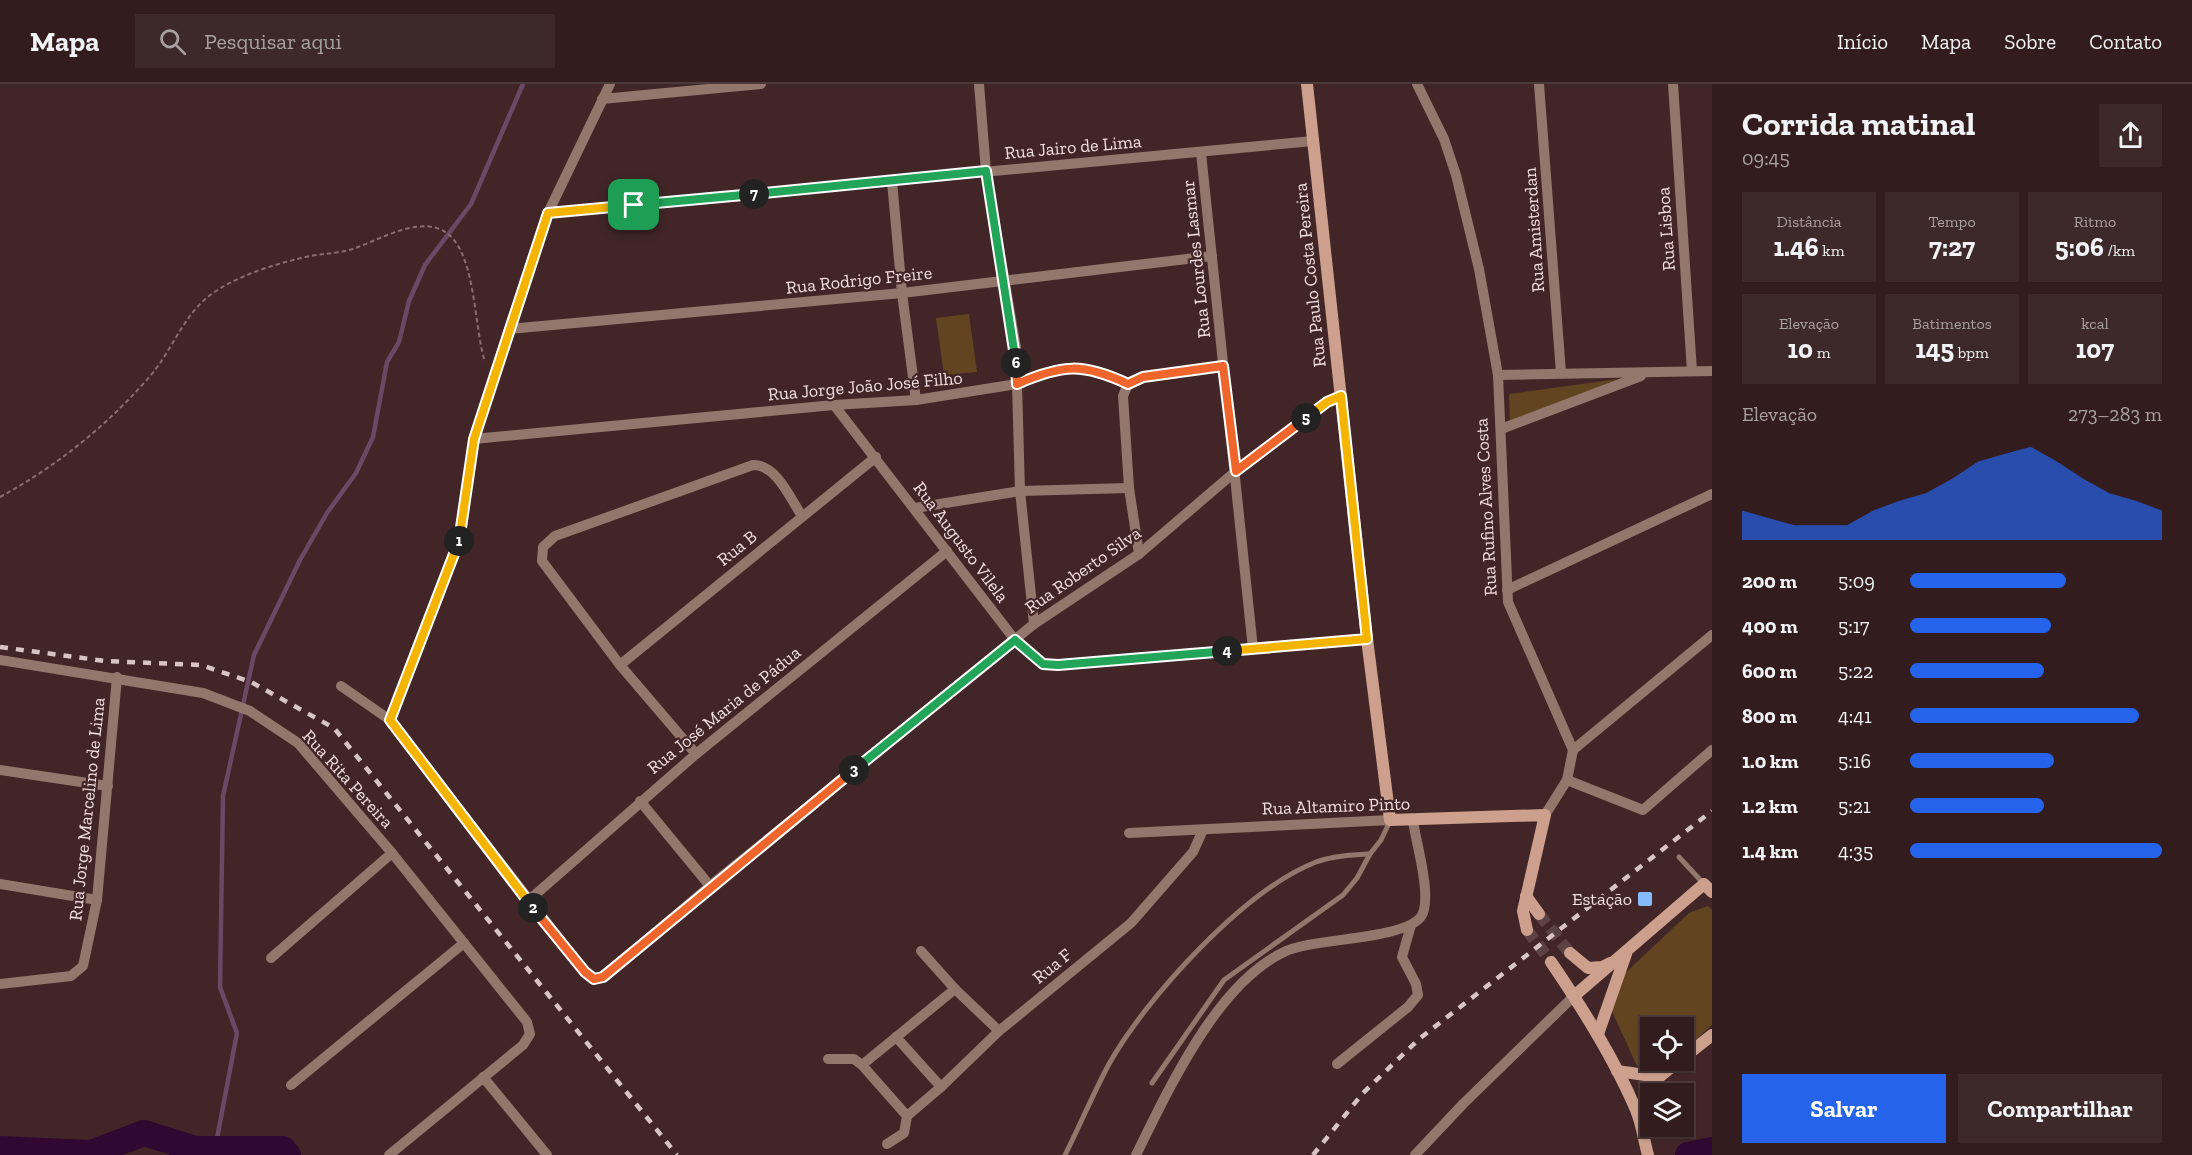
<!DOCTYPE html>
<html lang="pt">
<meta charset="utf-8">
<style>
:root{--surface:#321c1d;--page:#3d292a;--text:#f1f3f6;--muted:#a8a1a4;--line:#4d3a3b;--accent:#2563eb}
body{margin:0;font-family:"Zilla Slab",serif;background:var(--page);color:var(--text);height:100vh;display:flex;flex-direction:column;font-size:22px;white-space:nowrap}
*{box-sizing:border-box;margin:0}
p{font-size:20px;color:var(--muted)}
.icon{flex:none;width:33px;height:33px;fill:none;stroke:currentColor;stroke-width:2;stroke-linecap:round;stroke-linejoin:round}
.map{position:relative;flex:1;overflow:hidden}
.drawer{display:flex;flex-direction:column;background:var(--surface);width:480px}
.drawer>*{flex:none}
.buttons{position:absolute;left:1640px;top:933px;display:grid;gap:12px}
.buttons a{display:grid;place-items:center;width:54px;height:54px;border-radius:0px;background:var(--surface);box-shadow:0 2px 4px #0004,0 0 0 2px var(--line);font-size:30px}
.pin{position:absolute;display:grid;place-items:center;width:51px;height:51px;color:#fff;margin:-26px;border-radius:12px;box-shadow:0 3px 9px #0006}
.km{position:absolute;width:30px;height:30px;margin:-15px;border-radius:50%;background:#222;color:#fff;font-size:16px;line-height:30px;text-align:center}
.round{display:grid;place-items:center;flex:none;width:63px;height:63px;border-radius:0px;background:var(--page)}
.summary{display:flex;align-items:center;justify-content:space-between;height:102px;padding:0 30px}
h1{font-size:33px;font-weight:700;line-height:45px}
.stats{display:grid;grid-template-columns:repeat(3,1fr);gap:9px;height:102px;padding:6px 30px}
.stats div{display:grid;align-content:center;border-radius:0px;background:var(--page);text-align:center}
.stats b{font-size:26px;font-weight:700}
.stats small{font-size:16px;font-weight:400}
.stats p{font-size:16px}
.chart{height:168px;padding:12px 30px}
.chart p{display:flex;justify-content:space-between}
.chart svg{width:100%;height:108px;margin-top:6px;fill:var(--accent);opacity:.7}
.action{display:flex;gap:12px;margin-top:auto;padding:12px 30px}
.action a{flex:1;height:69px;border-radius:0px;background:var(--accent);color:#fff;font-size:24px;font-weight:700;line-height:69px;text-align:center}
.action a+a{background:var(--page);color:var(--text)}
ul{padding:0 30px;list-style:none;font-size:20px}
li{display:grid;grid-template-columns:96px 72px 1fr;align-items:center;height:45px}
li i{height:15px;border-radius:8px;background:var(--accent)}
header{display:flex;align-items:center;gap:36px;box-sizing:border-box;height:84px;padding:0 30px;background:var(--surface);border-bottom:2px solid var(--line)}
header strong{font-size:28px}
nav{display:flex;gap:33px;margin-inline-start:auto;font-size:21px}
.search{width:420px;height:54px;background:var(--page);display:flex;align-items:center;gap:15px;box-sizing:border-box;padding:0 21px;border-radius:0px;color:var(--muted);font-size:22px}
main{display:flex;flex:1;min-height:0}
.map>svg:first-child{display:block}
.green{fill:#634421}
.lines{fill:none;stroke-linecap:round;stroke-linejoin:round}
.stream{stroke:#6b4865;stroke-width:4.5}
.river{stroke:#310831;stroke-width:26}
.secondary-tunnel{stroke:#5c4243;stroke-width:12;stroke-dasharray:12 6;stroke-linecap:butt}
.path{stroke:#876e6f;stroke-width:2;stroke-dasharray:4.5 3;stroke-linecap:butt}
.lane{stroke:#93776c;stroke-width:5}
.street{stroke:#93776c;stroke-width:10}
.secondary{stroke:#cda08e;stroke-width:12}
.rail{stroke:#d9c4c4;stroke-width:4.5;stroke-dasharray:8 8;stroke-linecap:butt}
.split-1-casing{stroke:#fff;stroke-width:12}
.split-2-casing{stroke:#fff;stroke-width:12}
.split-3-casing{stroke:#fff;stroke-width:12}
.split-4-casing{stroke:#fff;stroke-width:12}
.split-5-casing{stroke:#fff;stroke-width:12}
.split-6-casing{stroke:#fff;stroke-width:12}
.split-7-casing{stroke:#fff;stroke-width:12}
.split-8-casing{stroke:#fff;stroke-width:12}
.split-1{stroke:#f5b400;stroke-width:8}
.split-2{stroke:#f5b400;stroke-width:8}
.split-3{stroke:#f0652b;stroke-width:8}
.split-4{stroke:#22a559;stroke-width:8}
.split-5{stroke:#f5b400;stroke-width:8}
.split-6{stroke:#f0652b;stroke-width:8}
.split-7{stroke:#22a559;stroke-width:8}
.split-8{stroke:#22a559;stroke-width:8}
.poi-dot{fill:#86bbfb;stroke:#422627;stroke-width:2}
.labels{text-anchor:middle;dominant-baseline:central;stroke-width:4.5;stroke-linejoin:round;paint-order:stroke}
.street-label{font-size:18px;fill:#f2dfdf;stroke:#422627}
.poi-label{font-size:18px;fill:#f2dfdf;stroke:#422627;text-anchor:end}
</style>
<header>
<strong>Mapa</strong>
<div class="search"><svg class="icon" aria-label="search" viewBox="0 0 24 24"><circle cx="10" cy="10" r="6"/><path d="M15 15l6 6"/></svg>Pesquisar aqui</div>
<nav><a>Início</a><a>Mapa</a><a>Sobre</a><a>Contato</a></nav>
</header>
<main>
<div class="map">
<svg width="1712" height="1071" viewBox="0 0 1712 1071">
<rect width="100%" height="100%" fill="#422627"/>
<g class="green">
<polygon points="969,230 977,288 944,291 936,234"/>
<polygon points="1618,295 1510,339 1509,310"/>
<polygon points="1708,822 1712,826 1712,941 1683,967 1683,944 1650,944 1650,976 1672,977 1664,984 1637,982 1611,925 1620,894 1689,829"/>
</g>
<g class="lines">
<polyline class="stream" points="215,1065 237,949 220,903 223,712 254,571 300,476 327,429 356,389 373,353 387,278 399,258 409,217 425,181 471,120 523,0"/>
<g class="river">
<polyline points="0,1065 91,1069 144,1049 195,1065 283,1065 288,1071"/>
<polyline points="1688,1071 1712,1066"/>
</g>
<g class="secondary-tunnel">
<polyline points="1539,830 1570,869"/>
<polyline points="1527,846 1551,878"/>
</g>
<g class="path">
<path d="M0,413C57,382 108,341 151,291C173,265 184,229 213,209C241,190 273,181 305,173C323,169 341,170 358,163C383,154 423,130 448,150C476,172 474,244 485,278"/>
<polyline points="395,624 457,462"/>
</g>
<g class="lane">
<polyline points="1679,773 1703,799"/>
<polyline points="1152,999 1224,896 1343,811 1357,794 1370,770"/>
<path d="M1065,1071C1080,1041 1093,1010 1109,980C1146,914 1244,806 1316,778C1332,772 1352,771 1370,770L1381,756L1390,737"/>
</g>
<g class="street">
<path d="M979,0L986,87L1016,264L1017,300C1063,280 1083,278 1128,300"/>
<polyline points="1417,0 1444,55 1456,91 1479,185 1498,291 1508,518 1573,666 1567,696 1545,731"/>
<polyline points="1539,0 1561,289"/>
<polyline points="1673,0 1692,287"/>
<polyline points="602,15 761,0"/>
<polyline points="1201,69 1253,565"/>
<polyline points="892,97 902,209 916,316"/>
<polyline points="548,129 1313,57"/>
<polyline points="509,245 902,209 1212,172"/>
<polyline points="1498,291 1712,287"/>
<polyline points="1128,300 1123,312 1129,404 1139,470"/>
<polyline points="1128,300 1143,293 1223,282"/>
<polyline points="834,321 1015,556 1043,580 1058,581 1367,555"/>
<polyline points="1501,345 1641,292"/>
<polyline points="474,355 834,321 916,316 1017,300 1020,407 1034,540"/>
<polyline points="915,424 1020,407 1129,404"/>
<polyline points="461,451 474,355 509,245 548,129 610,0"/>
<polyline points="1507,506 1712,410"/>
<polyline points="0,576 203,609 250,627 298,659 392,769 527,938 530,950 523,961 389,1071"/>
<polyline points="620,581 876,373"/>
<polyline points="341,602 390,636 585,888 594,895 603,893 710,802 1034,540 1139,470 1236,387 1327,318 1341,312"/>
<polyline points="1573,666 1712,551"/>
<path d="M696,670L620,581L542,477L543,463L555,452L753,381C776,380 790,414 802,432"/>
<polyline points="0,686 108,702"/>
<polyline points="1567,696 1643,726 1712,666"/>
<polyline points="640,717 710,802"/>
<polyline points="1129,749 1390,736"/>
<polyline points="0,800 97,816"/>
<polyline points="528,817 696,670 947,467"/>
<polyline points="921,867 955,905 999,947"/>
<polyline points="271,874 392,769"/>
<polyline points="0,900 71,892 83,882 97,816 117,593"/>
<polyline points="896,953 941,1003"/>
<polyline points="828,975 854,975 862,981 907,1032 904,1049 887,1060"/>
<polyline points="1337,980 1408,923 1418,911 1416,900 1402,873 1411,841"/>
<polyline points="862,981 955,905"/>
<polyline points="483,993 547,1071"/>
<polyline points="291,1001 464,859"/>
<polyline points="907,1032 941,1003 999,947 1131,839 1193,768 1203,746"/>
<path d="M1136,1071C1168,1007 1216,900 1284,868C1312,854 1400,856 1420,834C1434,818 1416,759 1413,737"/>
<polyline points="1415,1071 1464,1019 1574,912"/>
</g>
<g class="secondary">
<polyline points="1307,0 1367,555 1390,736 1545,731 1523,827 1527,846"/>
<polyline points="1526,812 1539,830"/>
<polyline points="1570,869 1588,884 1602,883 1610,879"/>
<path d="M1551,878C1583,925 1614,974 1636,1026C1642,1040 1644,1057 1648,1071"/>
<polyline points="1574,912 1704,800 1712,808"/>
<polyline points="1598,950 1626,870"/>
<polyline points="1683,974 1712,951"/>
<polyline points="1617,987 1659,993"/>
<polyline points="1637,1028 1659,993 1680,976"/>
</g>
<g class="rail">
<polyline points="0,563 105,577 201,581 251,598 334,644 677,1071"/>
<polyline points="1313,1071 1363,1009 1419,955 1712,727"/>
</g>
</g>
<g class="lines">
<g class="split-1-casing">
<polyline id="split-1" points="459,457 474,355 548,129 634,121"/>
</g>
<g class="split-2-casing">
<polyline id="split-2" points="459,457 390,636 533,824"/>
</g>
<g class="split-3-casing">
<polyline id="split-3" points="533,824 585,888 594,895 603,893 854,686"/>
</g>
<g class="split-4-casing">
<polyline id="split-4" points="854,686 1015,556 1043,580 1058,581 1227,567"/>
</g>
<g class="split-5-casing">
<polyline id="split-5" points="1227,567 1367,555 1341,312 1327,318 1306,334"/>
</g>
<g class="split-6-casing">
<path id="split-6" d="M1016,279L1017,300C1063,280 1083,279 1128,300L1143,293L1223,282L1236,387L1306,334"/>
</g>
<g class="split-7-casing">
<polyline id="split-7" points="754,110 986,87 1016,279"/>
</g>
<g class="split-8-casing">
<polyline id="split-8" points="634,121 754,110"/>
</g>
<use href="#split-1" class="split-1"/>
<use href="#split-2" class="split-2"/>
<use href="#split-3" class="split-3"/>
<use href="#split-4" class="split-4"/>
<use href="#split-5" class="split-5"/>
<use href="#split-6" class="split-6"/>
<use href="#split-7" class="split-7"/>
<use href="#split-8" class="split-8"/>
</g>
<rect class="poi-dot" x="1637" y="807" width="16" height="16" rx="3"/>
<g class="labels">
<g class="street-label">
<text transform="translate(1073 63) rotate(-5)">Rua Jairo de Lima</text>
<text transform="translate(1666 145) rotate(-94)">Rua Lisboa</text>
<text transform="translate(1534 146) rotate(-94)">Rua Amisterdan</text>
<text transform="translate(1196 175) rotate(-96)">Rua Lourdes Lasmar</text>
<text transform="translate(1310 191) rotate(-96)">Rua Paulo Costa Pereira</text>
<text transform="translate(859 196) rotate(-6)">Rua Rodrigo Freire</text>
<text transform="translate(865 302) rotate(-5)">Rua Jorge João José Filho</text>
<text transform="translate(1486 423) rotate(-93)">Rua Rufino Alves Costa</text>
<text transform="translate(961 458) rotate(53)">Rua Augusto Vilela</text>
<text transform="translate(737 464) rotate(-39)">Rua B</text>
<text transform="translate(1083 486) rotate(-35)">Rua Roberto Silva</text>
<text transform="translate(724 626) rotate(-39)">Rua José Maria de Pádua</text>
<text transform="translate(348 695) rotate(48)">Rua Rita Pereira</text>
<text transform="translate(1336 722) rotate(-2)">Rua Altamiro Pinto</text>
<text transform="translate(87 725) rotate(-84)">Rua Jorge Marcelino de Lima</text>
<text transform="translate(1052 882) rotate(-39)">Rua F</text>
</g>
<g class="poi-label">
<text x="1632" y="815">Estação</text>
</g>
</g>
</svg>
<div class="buttons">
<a><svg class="icon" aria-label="locate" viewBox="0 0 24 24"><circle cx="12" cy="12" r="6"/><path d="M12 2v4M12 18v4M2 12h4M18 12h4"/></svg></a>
<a><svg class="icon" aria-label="layers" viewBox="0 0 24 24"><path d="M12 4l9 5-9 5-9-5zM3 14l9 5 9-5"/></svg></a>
</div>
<div class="pin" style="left:634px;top:121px;background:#1e9e55"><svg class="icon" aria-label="arrive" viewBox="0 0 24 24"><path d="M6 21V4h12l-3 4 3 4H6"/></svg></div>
<b class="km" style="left:459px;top:457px">1</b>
<b class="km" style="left:533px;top:824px">2</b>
<b class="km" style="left:854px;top:686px">3</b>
<b class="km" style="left:1227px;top:567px">4</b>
<b class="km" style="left:1306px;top:334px">5</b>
<b class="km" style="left:1016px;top:279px">6</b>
<b class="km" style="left:754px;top:110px">7</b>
</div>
<section class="drawer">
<div class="summary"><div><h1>Corrida matinal</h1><p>09:45</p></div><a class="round"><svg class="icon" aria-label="share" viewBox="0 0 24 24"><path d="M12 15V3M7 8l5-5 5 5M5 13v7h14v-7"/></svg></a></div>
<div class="stats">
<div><p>Distância</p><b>1.46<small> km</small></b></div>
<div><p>Tempo</p><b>7:27</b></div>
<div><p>Ritmo</p><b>5:06<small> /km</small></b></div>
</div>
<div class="stats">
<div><p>Elevação</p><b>10<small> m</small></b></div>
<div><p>Batimentos</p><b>145<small> bpm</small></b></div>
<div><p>kcal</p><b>107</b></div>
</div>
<div class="chart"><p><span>Elevação</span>273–283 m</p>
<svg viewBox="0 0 160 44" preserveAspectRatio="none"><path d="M0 44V32L10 35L20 38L30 38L40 38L50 32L60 28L70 25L80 19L90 12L100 9L110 6L120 12L130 19L140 25L150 28L160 32V44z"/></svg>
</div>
<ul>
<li><b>200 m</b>5:09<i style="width:62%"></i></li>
<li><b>400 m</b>5:17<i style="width:56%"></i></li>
<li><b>600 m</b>5:22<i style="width:53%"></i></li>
<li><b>800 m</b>4:41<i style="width:91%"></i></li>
<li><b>1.0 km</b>5:16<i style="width:57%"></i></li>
<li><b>1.2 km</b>5:21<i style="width:53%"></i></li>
<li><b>1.4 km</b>4:35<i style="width:100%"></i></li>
</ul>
<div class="action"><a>Salvar</a><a>Compartilhar</a></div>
</section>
</main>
